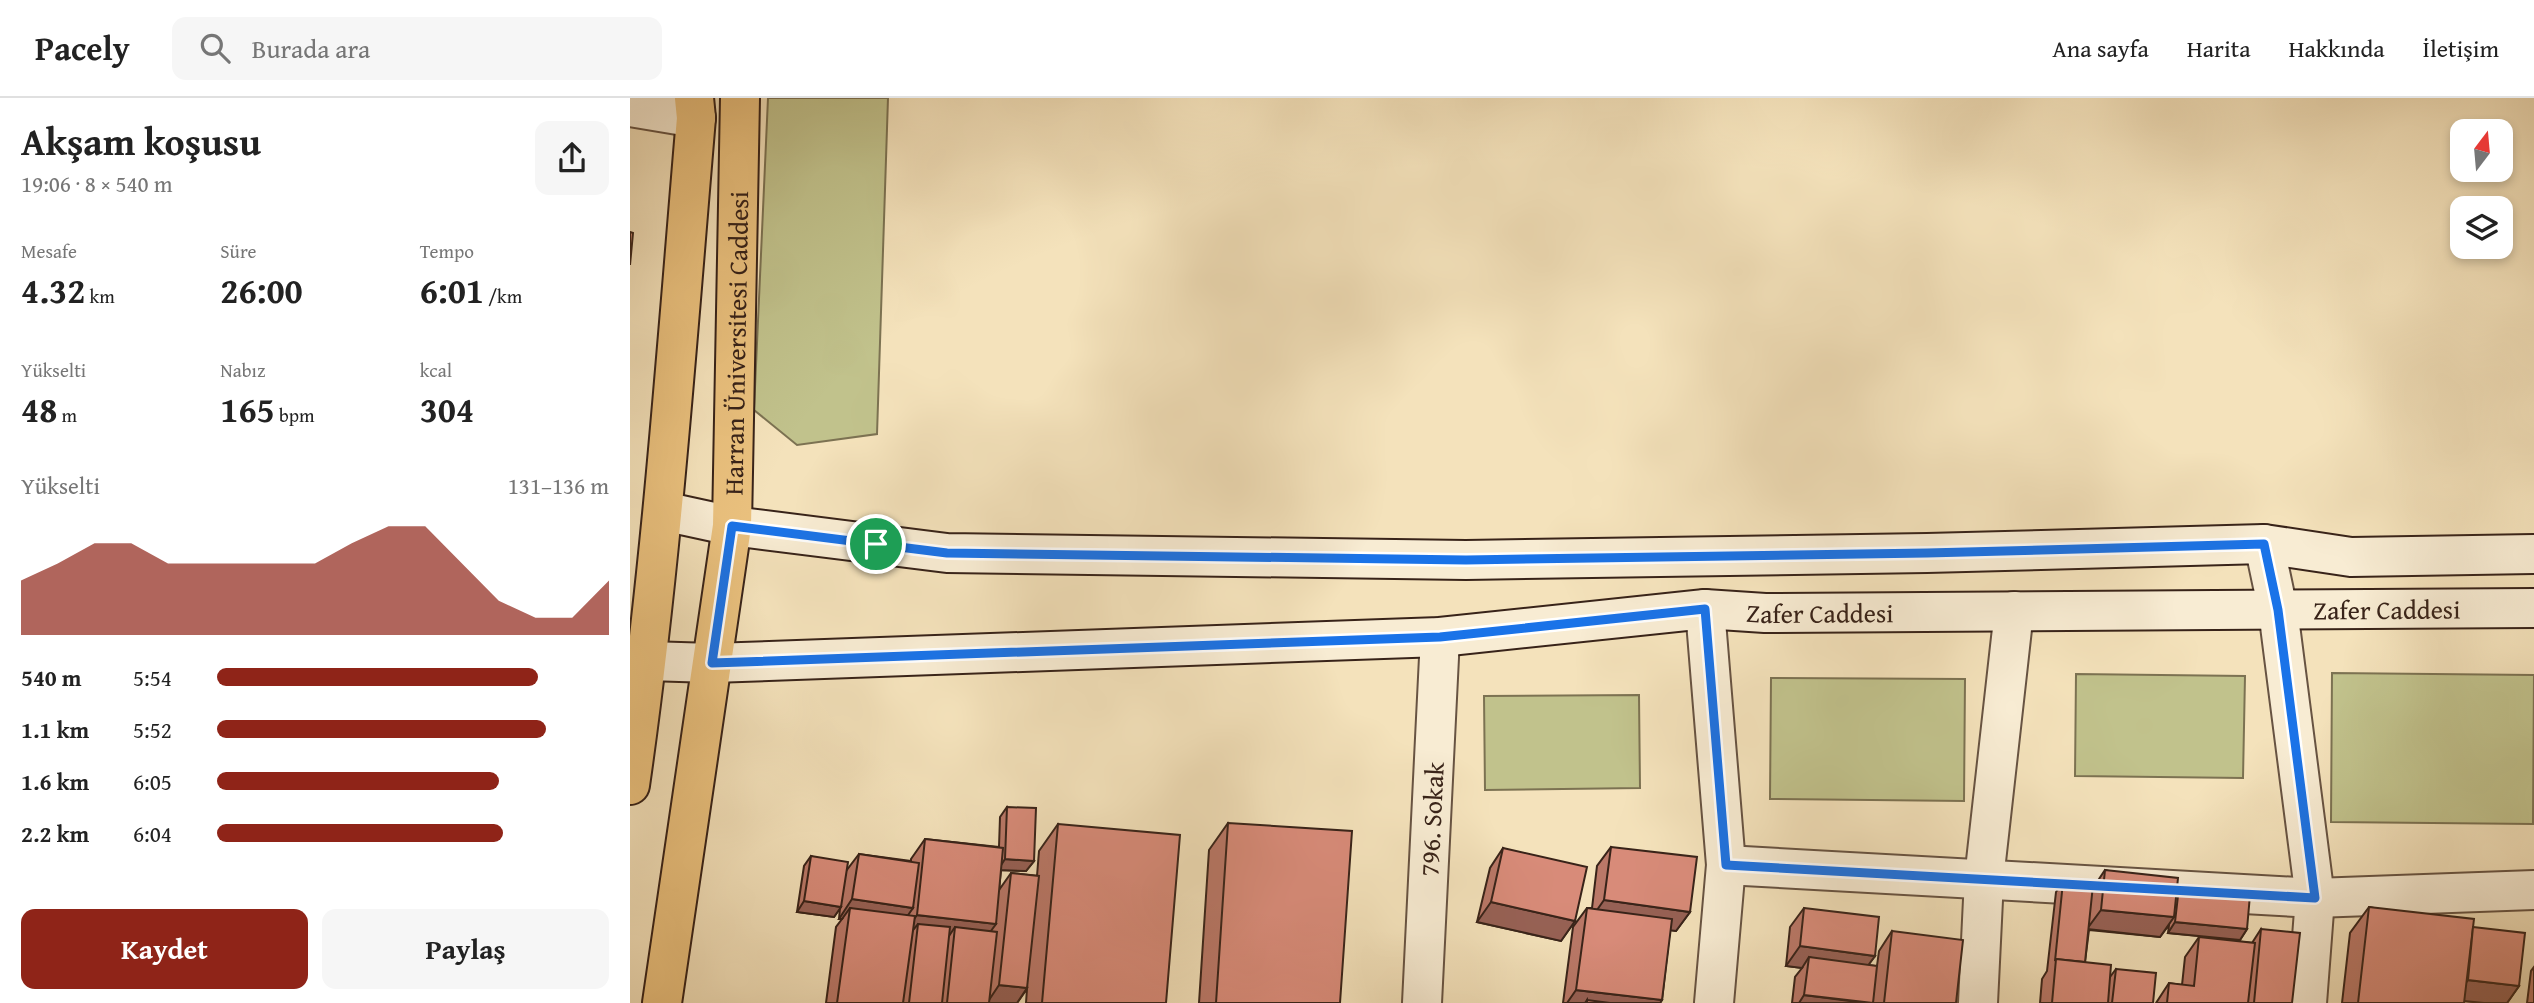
<!DOCTYPE html>
<html lang="tr">
<meta charset="utf-8">
<style>
:root{--surface:#fff;--page:#f6f6f6;--text:#222;--muted:#767676;--line:#e0e0e0;--accent:#8f2418}
body{margin:0;font-family:"Gentium Book Plus",serif;background:var(--page);color:var(--text);height:100vh;display:flex;flex-direction:column;font-size:26px;white-space:nowrap}
*{box-sizing:border-box;margin:0}
p{font-size:23px;color:var(--muted)}
.icon{flex:none;width:38px;height:38px;fill:none;stroke:currentColor;stroke-width:2;stroke-linecap:round;stroke-linejoin:round}
.map{position:relative;flex:1;overflow:hidden}
.side{display:flex;flex-direction:column;background:var(--surface);width:630px}
.side>*{flex:none}
.needle{width:46px;rotate:16deg}
.fabs{position:absolute;left:1820px;top:21px;display:grid;gap:14px}
.fabs a{display:grid;place-items:center;width:63px;height:63px;border-radius:14px;background:var(--surface);box-shadow:0 4px 10px #0003;font-size:35px}
.pin{position:absolute;display:grid;place-items:center;width:60px;height:60px;color:#fff;margin:-30px;border:4px solid #fff;border-radius:50%;box-shadow:0 2px 7px #0007}
.round{display:grid;place-items:center;flex:none;width:74px;height:74px;border-radius:14px;background:var(--page)}
.summary{display:flex;align-items:center;justify-content:space-between;height:119px;padding:0 21px}
h1{font-size:38px;font-weight:700;line-height:52px}
.stats{display:grid;grid-template-columns:repeat(3,1fr);gap:10px;height:119px;padding:7px 21px}
.stats div{display:grid;align-content:center}
.stats b{font-size:35px;font-weight:700}
.stats small{font-size:19px;font-weight:400}
.stats p{font-size:19px}
.chart{height:196px;padding:14px 21px}
.chart p{display:flex;justify-content:space-between}
.chart svg{width:100%;height:126px;margin-top:7px;fill:var(--accent);opacity:.7}
.button{display:flex;gap:14px;margin-top:auto;padding:14px 21px}
.button a{flex:1;height:80px;border-radius:14px;background:var(--accent);color:#fff;font-size:28px;font-weight:700;line-height:80px;text-align:center}
.button a+a{background:var(--page);color:var(--text)}
ul{padding:0 21px;list-style:none;font-size:23px}
li{display:grid;grid-template-columns:112px 84px 1fr;align-items:center;height:52px}
li i{height:18px;border-radius:9px;background:var(--accent)}
header{display:flex;align-items:center;gap:42px;box-sizing:border-box;height:98px;padding:0 35px;background:var(--surface);border-bottom:2px solid var(--line)}
header strong{font-size:33px}
nav{display:flex;gap:38px;margin-inline-start:auto;font-size:24px}
.search{width:490px;height:63px;background:var(--page);display:flex;align-items:center;gap:18px;box-sizing:border-box;padding:0 24px;border-radius:14px;color:var(--muted);font-size:26px}
main{display:flex;flex:1;min-height:0}
.map>svg:first-child{display:block}
.green{fill:#c1c28c;stroke:#7c7252;stroke-width:2}
.lines{fill:none;stroke-linecap:round;stroke-linejoin:round}
.street-casing{stroke:#675342;stroke-width:42}
.secondary-casing{stroke:#382319;stroke-width:42}
.primary-casing{stroke:#382319;stroke-width:42}
.street{stroke:#f8ecd3;stroke-width:38}
.secondary{stroke:#f8ecd3;stroke-width:38}
.primary{stroke:#eac17e;stroke-width:38}
.wall{fill:#ba7868;stroke:#382319;stroke-width:2}
.shaded-wall{fill:#976155;stroke:#382319;stroke-width:2}
.building{fill:#d88b79;stroke:#382319;stroke-width:2}
.route-casing{stroke:#fff;stroke-width:14}
.route{stroke:#1a73e8;stroke-width:9}
.labels{text-anchor:middle;dominant-baseline:central;stroke-width:5;stroke-linejoin:round;paint-order:stroke}
.street-label{font-size:26px;fill:#382319;stroke:#f8ecd3}
</style>
<header>
<strong>Pacely</strong>
<div class="search"><svg class="icon" aria-label="search" viewBox="0 0 24 24"><circle cx="10" cy="10" r="6"/><path d="M15 15l6 6"/></svg>Burada ara</div>
<nav><a>Ana sayfa</a><a>Harita</a><a>Hakkında</a><a>İletişim</a></nav>
</header>
<main>
<section class="side">
<div class="summary"><div><h1>Akşam koşusu</h1><p>19:06 · 8 × 540 m</p></div><a class="round"><svg class="icon" aria-label="share" viewBox="0 0 24 24"><path d="M12 15V3M7 8l5-5 5 5M5 13v7h14v-7"/></svg></a></div>
<div class="stats">
<div><p>Mesafe</p><b>4.32<small> km</small></b></div>
<div><p>Süre</p><b>26:00</b></div>
<div><p>Tempo</p><b>6:01<small> /km</small></b></div>
</div>
<div class="stats">
<div><p>Yükselti</p><b>48<small> m</small></b></div>
<div><p>Nabız</p><b>165<small> bpm</small></b></div>
<div><p>kcal</p><b>304</b></div>
</div>
<div class="chart"><p><span>Yükselti</span>131–136 m</p>
<svg viewBox="0 0 160 44" preserveAspectRatio="none"><path d="M0 44V25L10 19L20 12L30 12L40 19L50 19L60 19L70 19L80 19L90 12L100 6L110 6L120 19L130 32L140 38L150 38L160 25V44z"/></svg>
</div>
<ul>
<li><b>540 m</b>5:54<i style="width:82%"></i></li>
<li><b>1.1 km</b>5:52<i style="width:84%"></i></li>
<li><b>1.6 km</b>6:05<i style="width:72%"></i></li>
<li><b>2.2 km</b>6:04<i style="width:73%"></i></li>
</ul>
<div class="button"><a>Kaydet</a><a>Paylaş</a></div>
</section>
<div class="map">
<svg width="1904" height="905" viewBox="0 0 1904 905">
<rect width="100%" height="100%" fill="#f4e2bb"/>
<filter id="stains"><feTurbulence type="fractalNoise" baseFrequency=".00286" numOctaves="4"/><feColorMatrix values="0 0 0 0 .2 0 0 0 0 .09 0 0 0 0 .02 0 0 0 .5 -.17"/></filter>
<radialGradient id="worn" r=".72"><stop offset=".6" stop-color="#630" stop-opacity="0"/><stop offset="1" stop-color="#630" stop-opacity=".3"/></radialGradient>
<g class="green">
<polygon points="138,0 258,0 247,336 167,347 124,312"/>
<polygon points="1702,575 1904,577 1903,726 1701,724"/>
<polygon points="1446,576 1615,578 1613,680 1445,678"/>
<polygon points="1141,580 1335,581 1334,703 1140,701"/>
<polygon points="1009,597 1010,690 855,692 854,598"/>
</g>
<g class="lines">
<g class="street-casing">
<g id="street">
<polyline points="0,9 66,20"/>
<polyline points="1634,446 1648,512 1685,800 1677,905"/>
<polyline points="1075,511 1096,767 1084,905"/>
<polyline points="1096,767 1685,800 1904,792"/>
<path id="s1" d="M792,905L810,539"/>
<polyline points="1348,905 1354,781 1384,513"/>
</g>
</g>
<g class="secondary-casing">
<g id="secondary">
<polyline points="33,413 102,428 317,455 836,462 1297,455 1634,446 1721,459 1904,456"/>
<path id="s2" d="M18,563L82,565L810,539L1075,511L1135,515L1904,510"/>
</g>
</g>
<g class="primary-casing">
<g id="primary">
<path d="M0,687C32,465 47,243 66,20L64,0"/>
<path id="s3" d="M32,905L102,428L110,0"/>
</g>
</g>
<use href="#street" class="street"/>
<use href="#secondary" class="secondary"/>
<use href="#primary" class="primary"/>
</g>
<g class="wall">
<polygon points="377,709 404,763 396,773 371,772 369,792 381,775 407,778 409,753 428,726 536,905 396,905 397,891 387,905 196,905 206,829 212,821 209,821 210,810 204,819 167,814 174,768 181,758 216,773 229,756 281,763 281,761 295,741 369,749 370,719"/>
<polygon points="598,725 710,905 569,905 579,752"/>
<polygon points="981,749 1060,814 1046,833 1040,832 1032,902 1030,905 933,905 943,829 957,810 962,810 967,768"/>
<polygon points="873,750 945,823 931,843 847,824 860,770"/>
<polygon points="1475,772 1546,792 1549,789 1617,831 1610,842 1538,835 1539,827 1530,839 1459,832 1455,864 1480,879 1486,871 1523,905 1410,905 1412,881 1417,873 1426,794 1433,784 1463,790"/>
<polygon points="1739,809 1843,830 1889,888 1877,905 1854,905 1834,903 1834,905 1712,905 1720,835"/>
<polygon points="1174,810 1245,858 1238,867 1247,868 1249,853 1262,833 1326,905 1162,905 1165,879 1172,870 1156,868 1160,829"/>
<polygon points="1631,831 1662,905 1526,905 1539,885 1552,887 1555,859 1569,839 1622,845"/>
<polygon points="1904,869 1904,905 1897,905 1901,873"/>
</g>
<g class="shaded-wall">
<polygon points="375,761 404,763 396,773 368,772"/>
<polygon points="222,801 283,810 269,830 220,810 212,821 209,821"/>
<polygon points="974,802 1060,814 1046,833 960,822"/>
<polygon points="174,803 211,809 204,819 167,814"/>
<polygon points="861,804 945,823 931,843 847,824"/>
<polygon points="1471,812 1544,819 1530,839 1457,831"/>
<polygon points="287,817 366,826 352,845 325,829 317,841 288,826 279,837 273,837"/>
<polygon points="1545,824 1617,831 1610,842 1538,835"/>
<polygon points="1170,848 1245,858 1231,877 1179,859 1172,870 1156,868"/>
<polygon points="1838,882 1889,888 1877,905 1854,905 1824,902"/>
<polygon points="369,887 397,890 387,905 357,905"/>
<polygon points="946,892 1032,902 1030,905 957,905 957,902 955,905 937,905"/>
<polygon points="1174,897 1235,905 1169,905"/>
</g>
<g class="building">
<polygon points="0,134 3,135 0,167"/>
<polygon points="377,709 406,710 404,763 375,761"/>
<polygon points="598,725 722,733 710,905 586,905"/>
<polygon points="428,726 550,737 536,905 412,905"/>
<polygon points="295,741 373,750 366,826 287,817"/>
<polygon points="981,749 1067,759 1060,814 974,802"/>
<polygon points="873,750 957,769 945,823 861,804"/>
<polygon points="229,756 289,765 283,810 222,801"/>
<polygon points="181,758 218,764 211,809 174,803"/>
<polygon points="1475,772 1548,780 1544,819 1471,812"/>
<polygon points="381,775 409,778 397,890 369,887"/>
<polygon points="1433,784 1463,787 1455,864 1426,861 1425,863"/>
<polygon points="1549,789 1620,797 1617,831 1545,824"/>
<polygon points="1739,809 1844,821 1834,905 1728,905"/>
<polygon points="220,810 285,818 273,905 207,905"/>
<polygon points="957,810 1042,821 1032,902 946,892"/>
<polygon points="1174,810 1249,819 1245,858 1170,848"/>
<polygon points="288,826 320,829 312,905 279,905"/>
<polygon points="325,829 367,834 359,905 317,905"/>
<polygon points="1843,829 1895,835 1889,888 1838,882"/>
<polygon points="1631,831 1670,835 1662,905 1624,905"/>
<polygon points="1262,833 1333,842 1326,905 1254,905"/>
<polygon points="1569,839 1625,845 1618,905 1537,905 1539,885 1564,888"/>
<polygon points="1179,859 1247,868 1243,905 1174,897"/>
<polygon points="1426,861 1481,867 1478,905 1422,905"/>
<polygon points="1486,871 1526,875 1523,905 1482,905"/>
<polygon points="957,902 980,905 957,905"/>
</g>
<g class="lines">
<g class="route-casing">
<polygon id="route" points="102,428 317,455 836,462 1297,455 1634,446 1648,512 1685,800 1096,767 1075,511 810,539 82,565"/>
</g>
<use href="#route" class="route"/>
</g>
<g class="labels">
<g class="street-label">
<text stroke="none"><textPath href="#s3" startOffset="665">Harran Üniversitesi Caddesi</textPath></text>
<text stroke="none"><textPath href="#s2" startOffset="1741">Zafer Caddesi</textPath></text>
<text stroke="none"><textPath href="#s2" startOffset="1174">Zafer Caddesi</textPath></text>
<text stroke="none"><textPath href="#s1" startOffset="184">796. Sokak</textPath></text>
</g>
</g>
<rect width="100%" height="100%" filter="url(#stains)"/>
<rect width="100%" height="100%" fill="url(#worn)"/>
</svg>
<div class="fabs">
<a><svg class="needle" viewBox="-14 -14 28 28"><path d="M0-13l5 13h-10z" fill="#e53935"/><path d="M0 13l5-13h-10z" fill="#767676"/></svg></a>
<a><svg class="icon" aria-label="layers" viewBox="0 0 24 24"><path d="M12 4l9 5-9 5-9-5zM3 14l9 5 9-5"/></svg></a>
</div>
<div class="pin" style="left:246px;top:446px;background:#1e9e55"><svg class="icon" aria-label="arrive" viewBox="0 0 24 24"><path d="M6 21V4h12l-3 4 3 4H6"/></svg></div>
</div>
</main>
